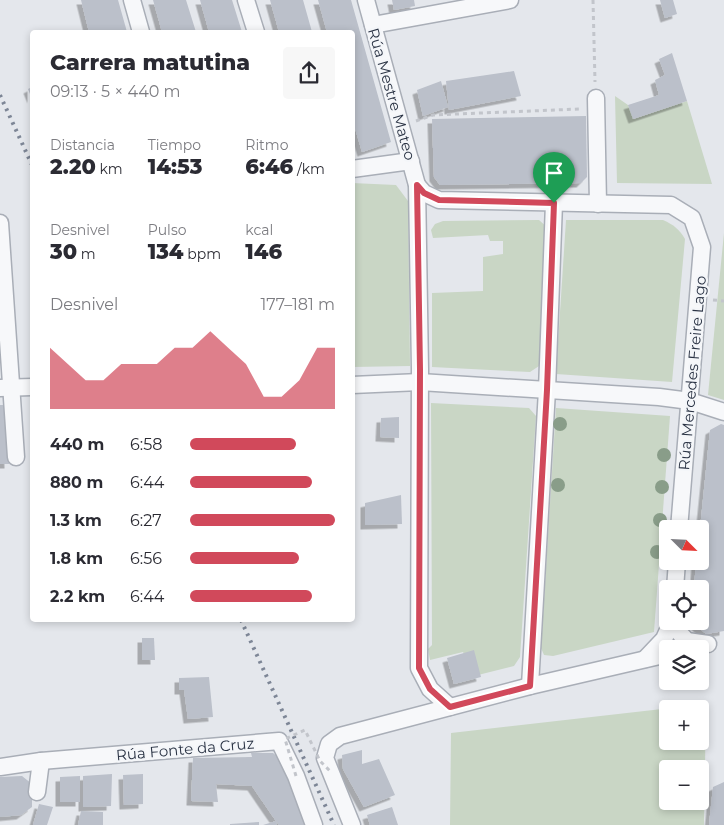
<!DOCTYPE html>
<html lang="es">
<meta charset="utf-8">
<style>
:root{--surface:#fff;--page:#f7f7f7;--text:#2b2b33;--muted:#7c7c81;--accent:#d1495b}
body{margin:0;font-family:Montserrat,sans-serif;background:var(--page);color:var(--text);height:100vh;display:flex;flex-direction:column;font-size:19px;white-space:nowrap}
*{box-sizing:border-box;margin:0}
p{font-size:16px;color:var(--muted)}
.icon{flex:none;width:28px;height:28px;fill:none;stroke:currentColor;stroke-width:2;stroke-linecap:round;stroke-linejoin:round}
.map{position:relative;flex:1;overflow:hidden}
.details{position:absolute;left:30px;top:30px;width:325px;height:592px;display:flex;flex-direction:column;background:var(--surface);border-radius:5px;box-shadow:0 2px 8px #0003}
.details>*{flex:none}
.needle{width:32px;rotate:114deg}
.controls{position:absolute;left:659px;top:520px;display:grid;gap:10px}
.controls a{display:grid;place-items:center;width:50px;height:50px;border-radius:5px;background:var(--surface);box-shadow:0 2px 8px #0003;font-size:25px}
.pin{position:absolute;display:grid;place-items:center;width:42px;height:42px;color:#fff;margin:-51px -21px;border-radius:50% 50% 50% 0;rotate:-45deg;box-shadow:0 0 5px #0007}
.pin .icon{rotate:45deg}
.round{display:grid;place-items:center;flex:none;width:52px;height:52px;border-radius:5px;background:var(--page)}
.headline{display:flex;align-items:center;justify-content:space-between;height:85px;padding:0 20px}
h1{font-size:22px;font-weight:800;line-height:38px}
.figures{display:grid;grid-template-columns:repeat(3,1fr);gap:8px;height:85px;padding:5px 20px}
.figures div{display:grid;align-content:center}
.figures b{font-size:21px;font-weight:800}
.figures small{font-size:14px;font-weight:400}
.figures p{font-size:14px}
.chart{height:140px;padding:10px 20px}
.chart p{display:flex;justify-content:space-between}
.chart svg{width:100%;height:90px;margin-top:5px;fill:var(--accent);opacity:.7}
ul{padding:0 20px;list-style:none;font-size:16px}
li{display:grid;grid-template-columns:80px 60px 1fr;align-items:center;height:38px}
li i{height:12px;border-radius:6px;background:var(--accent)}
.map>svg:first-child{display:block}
.green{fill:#c9d6c5;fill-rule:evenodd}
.building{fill:#bbc0ca;filter:url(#shadow)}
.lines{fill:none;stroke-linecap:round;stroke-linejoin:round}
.street-casing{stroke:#a9aeb7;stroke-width:19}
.path{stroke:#c2c5cb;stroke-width:3;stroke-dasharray:4 4;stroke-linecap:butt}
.street{stroke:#f7f8fa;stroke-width:16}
.rail{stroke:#7d8696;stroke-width:4;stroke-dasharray:2.5 5;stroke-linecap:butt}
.path-bridge{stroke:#c2c5cb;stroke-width:3;stroke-dasharray:4 4;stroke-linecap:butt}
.tree{fill:#899d89}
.route-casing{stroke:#fff;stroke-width:10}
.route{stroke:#d1495b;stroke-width:6}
.labels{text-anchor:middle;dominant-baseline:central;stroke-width:4.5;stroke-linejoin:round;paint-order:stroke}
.street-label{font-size:15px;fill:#2b3445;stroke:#f4f6f9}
</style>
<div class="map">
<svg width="724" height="825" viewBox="0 0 724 825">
<defs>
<filter id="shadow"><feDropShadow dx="-4.5" dy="4.5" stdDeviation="0" flood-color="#0004"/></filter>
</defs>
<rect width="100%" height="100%" fill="#e4e7ec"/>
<g class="green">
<polygon points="615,96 628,105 634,119 687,101 712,184 617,183"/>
<polygon points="352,183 396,185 408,201 410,366 353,367"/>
<polygon points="539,220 548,228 539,366 530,372 432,367 432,293 483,291 483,257 503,254 503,241 490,241 488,235 433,238 431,230 435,224 443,221"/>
<path d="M566,220H663C674,225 679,229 685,239L672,382L556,374Z"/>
<polygon points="724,233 724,400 708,395"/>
<polygon points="431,403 529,408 536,416 520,657 514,666 474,676 463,652 430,660 428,649 432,645"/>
<polygon points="556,408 670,416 654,632 553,656 544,655 541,648"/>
<path d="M706,704L704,825H450L451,733ZM668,709H700V741H668ZM668,769H700V801H668Z"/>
</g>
<g class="building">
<polygon points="81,0 118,0 127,32 89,32"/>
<polygon points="153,0 186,0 196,32 162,32"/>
<polygon points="200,0 232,0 242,32 209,32"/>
<polygon points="270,0 303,0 312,32 279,32"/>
<polygon points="318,0 351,0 391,142 362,152 352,118 352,32 327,32"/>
<polygon points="392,0 414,0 415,6 394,10"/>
<polygon points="660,0 673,0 677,14 665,18"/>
<polygon points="672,53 687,101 633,119 628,105 659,95 655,80 665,75 659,59"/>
<polygon points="514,71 521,96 449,110 446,81"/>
<polygon points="441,81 448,107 423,116 417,90"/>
<polygon points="32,87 32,99 28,89"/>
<polygon points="586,116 587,177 581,183 440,185 434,177 432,119"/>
<polygon points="0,405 7,405 9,464 0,464"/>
<polygon points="399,417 399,438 380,437 381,418"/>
<polygon points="721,424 724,425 724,631 706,634 691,621 700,621 700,589 694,589 696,561 700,561 700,529 710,430"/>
<polygon points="401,495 402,524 365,525 365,503"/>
<polygon points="142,638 154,638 155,660 142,660"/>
<polygon points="474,650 481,677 454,684 447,658"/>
<polygon points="209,677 213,717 188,719 184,690 179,690 179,678"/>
<polygon points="362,750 362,764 379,759 395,795 364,807 343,769 342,755"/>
<polygon points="251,753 273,753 283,761 308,825 279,825 276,821 277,825 263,825 276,821 252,786 216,784 218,802 191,801 193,758 252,757"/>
<polygon points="112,774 111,806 83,807 83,776"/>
<polygon points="143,774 143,804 124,805 123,775"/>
<polygon points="22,776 32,784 32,807 21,815 0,817 0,777"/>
<polygon points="80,776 80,802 60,802 60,777"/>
<polygon points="724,782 724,825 709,825 713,787"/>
<polygon points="39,804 53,807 47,825 33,825"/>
<polygon points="392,807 398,825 370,825 367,815"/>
<polygon points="81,811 103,812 103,825 78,825"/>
<polygon points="259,822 259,825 230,825 230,824"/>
</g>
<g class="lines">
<g class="street-casing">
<g id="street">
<polyline points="132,0 141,32"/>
<polyline points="246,0 256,32"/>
<polyline points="366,0 417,185 420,369 419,668 430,689 450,707"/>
<polyline points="373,25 510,0"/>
<polyline points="596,98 598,204"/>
<polyline points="352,169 411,161"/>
<polyline points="417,185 424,193 439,200 671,205 692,218 702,247 679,529"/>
<polyline points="0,223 16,457"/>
<polyline points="352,385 420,382 659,397 690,401 724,412"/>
<polyline points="0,388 32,387"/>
<polyline points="675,589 677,561"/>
<polyline points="672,625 687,641 708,644"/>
<polyline points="645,659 664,639 672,621"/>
<polyline points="530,686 547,390 554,203"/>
<polyline points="0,767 41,761 279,741 296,776 314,825"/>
<polyline points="37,792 41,761"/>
<polyline points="352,825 325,758 329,744 340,736 530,686 668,654"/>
</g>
</g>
<g class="path">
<polyline points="593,0 595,82"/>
<polyline points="416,121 433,115 579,109"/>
<polyline points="713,300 724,301"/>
</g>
<use href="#street" class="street"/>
<g class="rail">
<polyline points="0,95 32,165"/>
<polyline points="241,620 334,825"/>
</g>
<polyline class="path-bridge" points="296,776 285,739 305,730 320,761 330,771"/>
</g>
<g class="tree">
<circle cx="560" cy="424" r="7"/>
<circle cx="664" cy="455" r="7"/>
<circle cx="558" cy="485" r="7"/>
<circle cx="662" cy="487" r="7"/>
<circle cx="660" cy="520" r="7"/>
<circle cx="657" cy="552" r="7"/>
</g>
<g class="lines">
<g class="route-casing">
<polygon id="route" points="417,185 424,193 439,200 554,203 547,390 530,686 450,707 430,689 419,668 420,369"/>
</g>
<use href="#route" class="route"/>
</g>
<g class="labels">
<g class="street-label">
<text transform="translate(392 94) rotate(74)">Rúa Mestre Mateo</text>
<text transform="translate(692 373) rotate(-85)">Rúa Mercedes Freire Lago</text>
<text transform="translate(185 749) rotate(-5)">Rúa Fonte da Cruz</text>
</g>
</g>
</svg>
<div class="controls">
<a><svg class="needle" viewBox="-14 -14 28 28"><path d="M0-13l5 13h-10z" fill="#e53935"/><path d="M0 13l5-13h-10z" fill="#7c7c81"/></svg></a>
<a><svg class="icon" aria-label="locate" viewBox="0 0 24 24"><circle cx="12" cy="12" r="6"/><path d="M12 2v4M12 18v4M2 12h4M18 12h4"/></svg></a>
<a><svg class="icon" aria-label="layers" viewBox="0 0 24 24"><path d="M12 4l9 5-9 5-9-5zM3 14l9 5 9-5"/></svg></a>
<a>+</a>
<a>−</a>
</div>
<div class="pin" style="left:554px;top:203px;background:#1e9e55"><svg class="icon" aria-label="arrive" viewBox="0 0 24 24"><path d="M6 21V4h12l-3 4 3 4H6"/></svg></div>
<section class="details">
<div class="headline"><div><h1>Carrera matutina</h1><p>09:13 · 5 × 440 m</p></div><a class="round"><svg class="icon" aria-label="share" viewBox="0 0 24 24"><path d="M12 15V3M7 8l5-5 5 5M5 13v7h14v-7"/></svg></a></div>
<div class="figures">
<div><p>Distancia</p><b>2.20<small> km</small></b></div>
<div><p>Tiempo</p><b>14:53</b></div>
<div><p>Ritmo</p><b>6:46<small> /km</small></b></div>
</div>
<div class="figures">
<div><p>Desnivel</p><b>30<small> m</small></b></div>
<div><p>Pulso</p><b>134<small> bpm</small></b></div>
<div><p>kcal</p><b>146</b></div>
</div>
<div class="chart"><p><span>Desnivel</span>177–181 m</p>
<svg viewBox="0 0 160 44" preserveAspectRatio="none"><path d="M0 44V14L10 22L20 30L30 30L40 22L50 22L60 22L70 14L80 14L90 6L100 14L110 22L120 38L130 38L140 30L150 14L160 14V44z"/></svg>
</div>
<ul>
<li><b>440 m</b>6:58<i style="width:73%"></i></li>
<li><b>880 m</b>6:44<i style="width:84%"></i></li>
<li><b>1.3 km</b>6:27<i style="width:100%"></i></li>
<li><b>1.8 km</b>6:56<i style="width:75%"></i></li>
<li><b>2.2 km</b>6:44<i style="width:84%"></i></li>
</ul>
</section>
</div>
